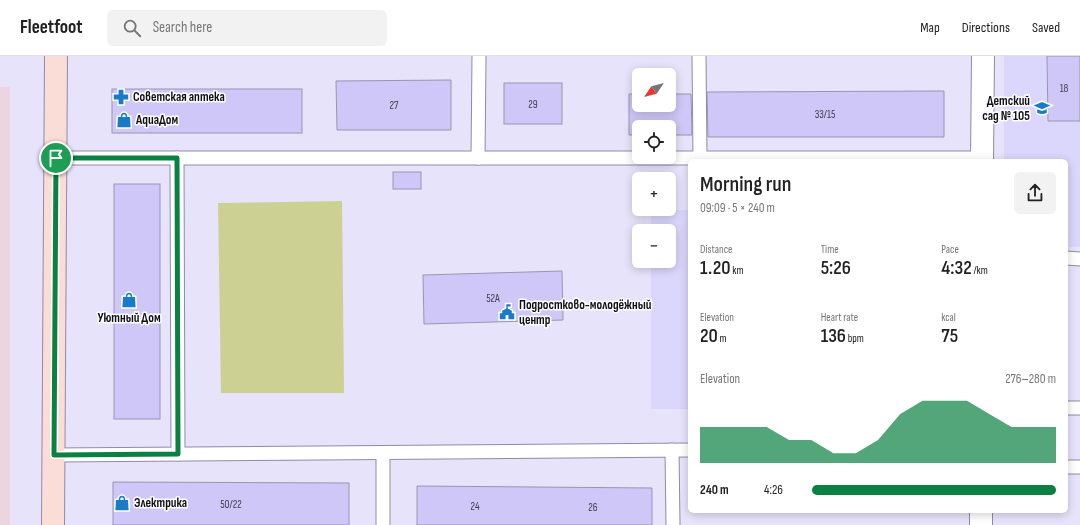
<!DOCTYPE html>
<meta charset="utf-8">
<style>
:root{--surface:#fff;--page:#f2f2f2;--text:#222;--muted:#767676;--line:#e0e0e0;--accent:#0b8043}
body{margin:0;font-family:"Sofia Sans Condensed",sans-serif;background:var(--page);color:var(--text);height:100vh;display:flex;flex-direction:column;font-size:15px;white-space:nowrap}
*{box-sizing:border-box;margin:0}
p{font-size:13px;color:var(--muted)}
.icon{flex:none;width:22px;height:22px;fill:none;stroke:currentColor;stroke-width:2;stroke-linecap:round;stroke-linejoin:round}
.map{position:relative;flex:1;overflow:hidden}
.side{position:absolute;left:688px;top:103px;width:380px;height:354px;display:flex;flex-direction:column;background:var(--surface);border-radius:6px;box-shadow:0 2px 10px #0003}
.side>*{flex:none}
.needle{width:26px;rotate:235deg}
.tools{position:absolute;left:632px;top:12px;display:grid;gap:8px}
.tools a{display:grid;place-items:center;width:44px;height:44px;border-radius:6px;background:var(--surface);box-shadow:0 2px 10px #0003;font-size:20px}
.pin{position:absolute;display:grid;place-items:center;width:34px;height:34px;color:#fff;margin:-17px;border:2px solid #fff;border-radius:50%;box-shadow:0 1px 4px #0007}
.round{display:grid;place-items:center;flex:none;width:42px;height:42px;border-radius:6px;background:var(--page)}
.head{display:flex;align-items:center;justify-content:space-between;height:68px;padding:0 12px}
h1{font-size:22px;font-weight:600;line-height:30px}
.figures{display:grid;grid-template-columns:repeat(3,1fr);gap:6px;height:68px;padding:4px 12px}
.figures div{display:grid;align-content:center}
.figures b{font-size:20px;font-weight:600}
.figures small{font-size:11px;font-weight:400}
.figures p{font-size:11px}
.chart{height:112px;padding:8px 12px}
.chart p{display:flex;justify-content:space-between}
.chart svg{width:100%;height:72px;margin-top:4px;fill:var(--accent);opacity:.7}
ul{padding:0 12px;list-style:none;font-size:13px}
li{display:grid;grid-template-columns:64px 48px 1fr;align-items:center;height:30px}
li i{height:10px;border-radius:5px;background:var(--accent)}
header{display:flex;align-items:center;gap:24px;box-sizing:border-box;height:56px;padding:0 20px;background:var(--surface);border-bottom:1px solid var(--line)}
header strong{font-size:19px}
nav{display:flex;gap:22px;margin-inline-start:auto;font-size:14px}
.search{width:280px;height:36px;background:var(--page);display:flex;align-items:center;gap:10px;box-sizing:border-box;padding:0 14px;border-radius:6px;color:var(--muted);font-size:15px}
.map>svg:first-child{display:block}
.built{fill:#dbd6fb}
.industrial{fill:#ecd5e1}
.green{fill:#ccd092}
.building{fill:#cfc7f7;stroke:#9995b1}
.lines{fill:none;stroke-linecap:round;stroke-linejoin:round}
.lane-casing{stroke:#8f8ba6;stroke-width:15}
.street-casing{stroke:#8f8ba6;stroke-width:24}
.secondary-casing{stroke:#8f8ba6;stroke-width:24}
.lane{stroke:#fff;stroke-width:13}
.street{stroke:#fff;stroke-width:22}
.secondary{stroke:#fbddd7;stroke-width:22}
.route-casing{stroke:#fff;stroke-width:8}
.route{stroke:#0b8043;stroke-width:5}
.labels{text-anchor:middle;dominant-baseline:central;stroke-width:3;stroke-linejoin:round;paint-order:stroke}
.number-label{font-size:11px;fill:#403e51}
.poi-label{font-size:13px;font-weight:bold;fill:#11101a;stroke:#fff;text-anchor:start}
</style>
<header>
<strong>Fleetfoot</strong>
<div class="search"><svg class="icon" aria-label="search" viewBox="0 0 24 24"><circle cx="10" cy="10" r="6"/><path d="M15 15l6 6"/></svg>Search here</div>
<nav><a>Map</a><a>Directions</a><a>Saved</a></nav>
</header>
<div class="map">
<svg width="1080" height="469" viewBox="0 0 1080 469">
<rect width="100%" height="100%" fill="#e6e3fb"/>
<g class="built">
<polygon points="1004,0 1080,0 1080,191 1066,191 1066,105 1004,105"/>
<polygon points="651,154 690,154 690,353 651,353 651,205 669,205 669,175 651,175"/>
</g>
<rect class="industrial" x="0" y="31" width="10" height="438"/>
<polygon class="green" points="342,145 344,337 221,337 218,147"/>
<g class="building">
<polygon points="1047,0 1080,0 1080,65 1048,65"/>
<polygon points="451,24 451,74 337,74 336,25"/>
<rect x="504" y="27" width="58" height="41"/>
<rect x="112" y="33" width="190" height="44"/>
<polygon points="944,35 944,81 708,81 707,36"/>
<polygon points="629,38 639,38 639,49 669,49 669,38 691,38 692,79 669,79 669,71 639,71 639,79 629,79"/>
<rect x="393" y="116" width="28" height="17"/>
<rect x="114" y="128" width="46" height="235"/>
<polygon points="562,215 563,264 424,268 423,219"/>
<polygon points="113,426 349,427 349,469 113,469"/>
<polygon points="417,430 652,432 652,469 417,469"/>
</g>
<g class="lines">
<g class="lane-casing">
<g id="lane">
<polyline points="699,0 700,102"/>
<polyline points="56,102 982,102"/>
<polyline points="177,102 178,398"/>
<polyline points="478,102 479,0"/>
<polyline points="1066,202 1080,203"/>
<polyline points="1066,352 1080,352"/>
<polyline points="672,394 673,469"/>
<polyline points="54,399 690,394"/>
<polyline points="1066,411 1080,411"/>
<polyline points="383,469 383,397"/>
</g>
</g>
<g class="street-casing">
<g id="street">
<polyline points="982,105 983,0"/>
<polyline points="981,469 981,455"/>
</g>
</g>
<g class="secondary-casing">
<polyline id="secondary" points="53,469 56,0"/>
</g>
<use href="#lane" class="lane"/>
<use href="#street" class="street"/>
<use href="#secondary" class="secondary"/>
</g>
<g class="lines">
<g class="route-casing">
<polygon id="route" points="56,102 177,102 178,398 54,399"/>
</g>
<use href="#route" class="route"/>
</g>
<defs>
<g id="pharmacy-bare" transform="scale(1.2)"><path d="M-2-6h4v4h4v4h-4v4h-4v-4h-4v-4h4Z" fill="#197bc7" stroke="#fff" stroke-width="2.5" paint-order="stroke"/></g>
<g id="school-bare" transform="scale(1.2)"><path d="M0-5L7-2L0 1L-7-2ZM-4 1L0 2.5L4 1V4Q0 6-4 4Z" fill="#197bc7" stroke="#fff" stroke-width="2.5" paint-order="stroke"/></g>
<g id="shop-bare" transform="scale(1.2)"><path d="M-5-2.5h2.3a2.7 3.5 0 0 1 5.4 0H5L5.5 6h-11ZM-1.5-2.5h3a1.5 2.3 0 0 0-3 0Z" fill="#197bc7" stroke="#fff" stroke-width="2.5" paint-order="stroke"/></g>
<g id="civic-bare" transform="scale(1.2)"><path d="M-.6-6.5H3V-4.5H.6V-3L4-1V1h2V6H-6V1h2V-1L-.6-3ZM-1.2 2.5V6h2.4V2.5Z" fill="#197bc7" stroke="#fff" stroke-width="2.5" paint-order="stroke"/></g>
</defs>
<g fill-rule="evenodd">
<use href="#pharmacy-bare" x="121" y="41"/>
<use href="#school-bare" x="1042" y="52"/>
<use href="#shop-bare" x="124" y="64"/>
<use href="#shop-bare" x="129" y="244"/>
<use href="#civic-bare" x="507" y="256"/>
<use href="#shop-bare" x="122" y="447"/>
</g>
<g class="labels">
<g class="number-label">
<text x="1064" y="32">18</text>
<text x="533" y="48">29</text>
<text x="394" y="49">27</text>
<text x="825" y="58">33/15</text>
<text x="493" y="242">52А</text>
<text x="231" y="448">50/22</text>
<text x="475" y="450">24</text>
<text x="593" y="451">26</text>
</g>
<g class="poi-label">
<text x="133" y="41">Советская аптека</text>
<text x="1030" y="45" text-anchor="end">Детский<tspan x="1030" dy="15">сад № 105</tspan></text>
<text x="136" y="64">AquaДом</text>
<text x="519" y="249">Подростково-молодёжный<tspan x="519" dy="15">центр</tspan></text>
<text x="129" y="262" text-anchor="middle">Уютный Дом</text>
<text x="134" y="447">Электрика</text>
</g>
</g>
</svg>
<div class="tools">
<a><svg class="needle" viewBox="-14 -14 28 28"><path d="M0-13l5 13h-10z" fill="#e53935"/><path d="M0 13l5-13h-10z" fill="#767676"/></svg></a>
<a><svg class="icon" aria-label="locate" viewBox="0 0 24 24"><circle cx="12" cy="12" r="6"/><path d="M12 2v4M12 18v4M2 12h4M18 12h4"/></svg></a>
<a>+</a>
<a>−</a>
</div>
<div class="pin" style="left:56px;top:102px;background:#1e9e55"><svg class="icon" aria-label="arrive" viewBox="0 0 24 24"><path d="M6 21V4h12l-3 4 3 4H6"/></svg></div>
<section class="side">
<div class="head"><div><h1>Morning run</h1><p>09:09 · 5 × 240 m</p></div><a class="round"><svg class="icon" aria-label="share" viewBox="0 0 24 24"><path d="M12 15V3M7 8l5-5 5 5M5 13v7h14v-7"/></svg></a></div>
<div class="figures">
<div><p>Distance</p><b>1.20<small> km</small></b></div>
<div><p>Time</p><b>5:26</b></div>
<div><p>Pace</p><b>4:32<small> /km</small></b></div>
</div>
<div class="figures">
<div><p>Elevation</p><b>20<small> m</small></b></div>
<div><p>Heart rate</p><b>136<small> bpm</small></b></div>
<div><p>kcal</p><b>75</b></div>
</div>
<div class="chart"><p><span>Elevation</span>276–280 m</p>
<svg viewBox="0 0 160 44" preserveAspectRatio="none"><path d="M0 44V22L10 22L20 22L30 22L40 30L50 30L60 38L70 38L80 30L90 14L100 6L110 6L120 6L130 14L140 22L150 22L160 22V44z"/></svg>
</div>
<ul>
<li><b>240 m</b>4:26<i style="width:100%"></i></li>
</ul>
</section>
</div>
